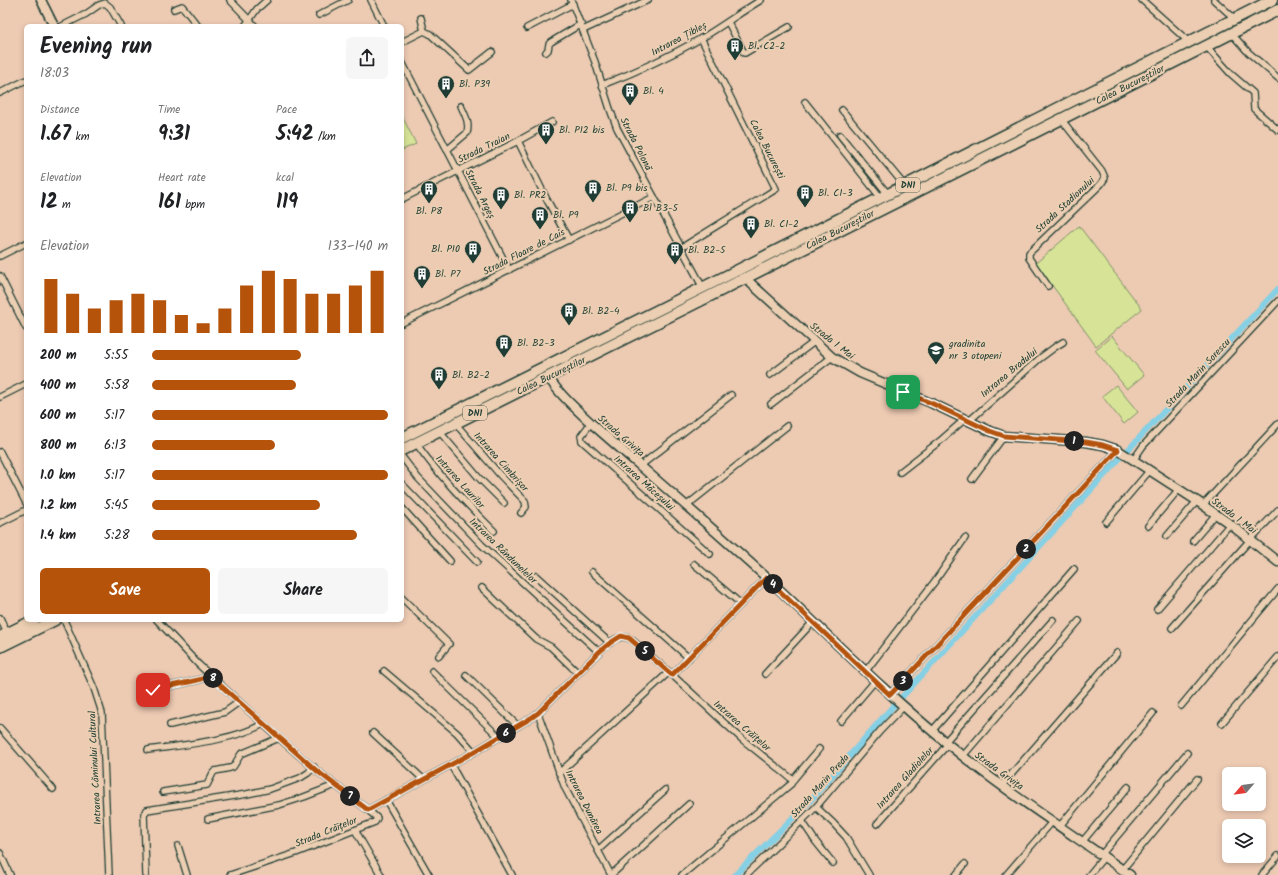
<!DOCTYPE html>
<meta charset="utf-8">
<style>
:root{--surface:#fff;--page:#f6f6f6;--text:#202124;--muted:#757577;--accent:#b45309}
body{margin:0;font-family:Kalam,sans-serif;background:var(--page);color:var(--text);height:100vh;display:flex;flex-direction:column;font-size:15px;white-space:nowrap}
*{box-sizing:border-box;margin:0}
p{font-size:13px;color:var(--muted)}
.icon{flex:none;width:22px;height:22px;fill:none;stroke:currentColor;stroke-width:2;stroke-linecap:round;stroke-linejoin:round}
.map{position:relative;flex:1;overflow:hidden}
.details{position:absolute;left:24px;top:24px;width:380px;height:598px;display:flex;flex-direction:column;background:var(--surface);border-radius:6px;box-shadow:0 2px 6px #0003}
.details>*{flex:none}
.needle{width:26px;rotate:242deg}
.fabs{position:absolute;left:1222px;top:767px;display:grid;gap:8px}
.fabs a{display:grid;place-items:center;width:44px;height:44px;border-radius:6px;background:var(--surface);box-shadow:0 2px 6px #0003;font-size:20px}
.pin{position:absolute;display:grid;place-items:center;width:34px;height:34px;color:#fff;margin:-17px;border-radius:8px;box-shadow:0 2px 6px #0006}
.km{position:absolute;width:20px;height:20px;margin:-10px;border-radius:50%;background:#222;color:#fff;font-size:11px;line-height:20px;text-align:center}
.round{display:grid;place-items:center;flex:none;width:42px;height:42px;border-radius:6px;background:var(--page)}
.headline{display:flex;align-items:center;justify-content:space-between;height:68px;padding:0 16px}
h1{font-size:22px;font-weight:700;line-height:30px}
.stats{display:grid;grid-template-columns:repeat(3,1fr);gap:6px;height:68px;padding:4px 16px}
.stats div{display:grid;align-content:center}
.stats b{font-size:20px;font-weight:700}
.stats small{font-size:11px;font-weight:400}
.stats p{font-size:11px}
.chart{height:112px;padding:8px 16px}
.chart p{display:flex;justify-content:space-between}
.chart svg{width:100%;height:72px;margin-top:4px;stroke:var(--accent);stroke-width:6}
.button{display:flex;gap:8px;margin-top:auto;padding:8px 16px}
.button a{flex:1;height:46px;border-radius:6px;background:var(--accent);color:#fff;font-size:16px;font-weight:700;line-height:46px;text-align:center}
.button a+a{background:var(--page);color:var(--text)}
ul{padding:0 16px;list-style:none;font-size:13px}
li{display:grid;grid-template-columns:64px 48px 1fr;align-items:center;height:30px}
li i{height:10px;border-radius:5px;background:var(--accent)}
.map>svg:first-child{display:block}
.green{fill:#d7e497;stroke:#7b9066}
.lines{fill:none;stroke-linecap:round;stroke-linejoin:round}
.canal{stroke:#85d0e5;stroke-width:6}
.street-casing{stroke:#1f3d34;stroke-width:8}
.secondary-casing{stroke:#1f3d34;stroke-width:11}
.highway-casing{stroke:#1f3d34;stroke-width:13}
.street{stroke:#eccfb2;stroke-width:5.5}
.secondary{stroke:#eccfb2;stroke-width:8}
.highway{stroke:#eccfb2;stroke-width:10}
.route-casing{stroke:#fff;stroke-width:8}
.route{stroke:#b45309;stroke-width:5}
.labels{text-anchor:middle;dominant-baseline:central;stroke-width:4;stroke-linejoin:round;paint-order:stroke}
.shield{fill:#eccfb2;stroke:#5c695a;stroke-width:1}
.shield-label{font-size:9px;font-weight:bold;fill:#1f3d34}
.street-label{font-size:10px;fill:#1f3d34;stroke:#eccfb2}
.poi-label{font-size:10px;fill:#1f3d34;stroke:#eccfb2;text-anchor:start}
</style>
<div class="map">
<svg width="1278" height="875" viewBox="0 0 1278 875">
<rect width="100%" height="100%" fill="#edcab2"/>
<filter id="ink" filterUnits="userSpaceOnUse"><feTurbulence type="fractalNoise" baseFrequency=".025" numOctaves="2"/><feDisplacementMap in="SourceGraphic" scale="8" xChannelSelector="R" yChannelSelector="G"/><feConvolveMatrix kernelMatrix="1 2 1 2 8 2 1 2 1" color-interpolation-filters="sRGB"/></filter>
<g filter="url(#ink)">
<g class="green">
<polygon points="402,116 416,144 402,150"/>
<polygon points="1079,226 1142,309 1096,346 1036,263"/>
<polygon points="1112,336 1144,375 1127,389 1095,350"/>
<polygon points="1116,385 1138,412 1124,424 1102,396"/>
</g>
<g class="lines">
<g class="canal">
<polyline points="1128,450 1278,289"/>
<polyline points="901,698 1121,457"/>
<polyline points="735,875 809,802 894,705"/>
</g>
<g class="street-casing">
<g id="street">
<polyline points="230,0 255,26"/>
<polyline points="371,0 384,26"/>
<polyline points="571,0 595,62 610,109 617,128 703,288"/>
<polyline points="1142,0 1189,42"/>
<polyline points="1214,0 1235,19"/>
<polyline points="174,9 182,6 198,26"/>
<polyline points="319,15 348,0"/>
<polyline points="421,18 424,31"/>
<polyline points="728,22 744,53 745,53 789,27"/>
<polyline points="62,26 86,14 99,5 105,3 110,7 121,26"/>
<polyline points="245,26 257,9 267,0"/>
<polyline points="527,28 573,4"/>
<polyline points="583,30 648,0"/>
<polyline points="1231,33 1248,52 1278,78"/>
<polyline points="402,42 424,31 430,34 469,70 492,52"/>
<polyline points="1206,46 1231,74 1253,93 1254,109 1278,130"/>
<polyline points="546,52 548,50 549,44 551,42 581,24"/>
<polyline points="402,62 509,270"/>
<path d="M602,85C636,72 670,56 702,38C722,26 741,12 761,0"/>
<polyline points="0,93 26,80"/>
<polyline points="805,102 881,198"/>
<polyline points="842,110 905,186"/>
<polyline points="840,135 888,194"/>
<polyline points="518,141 552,122"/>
<path d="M447,150L467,133C470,123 465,115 461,106"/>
<polyline points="402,199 518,141 547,200 569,240"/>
<polyline points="681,248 776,189 701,38"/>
<polyline points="0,256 26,243"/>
<polyline points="0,276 26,328"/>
<polyline points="1048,286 1029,258 1029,253 1101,184 1105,178 1102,171 1061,119"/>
<polyline points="402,323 654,197"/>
<polyline points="770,375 814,342"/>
<polyline points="0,397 26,384"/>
<polyline points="771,404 832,357"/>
<polyline points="969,421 1039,359 1055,347 1063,342"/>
<polyline points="455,423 500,475 525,501 526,507 521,513"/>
<polyline points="591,423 581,436 582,441 710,554"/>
<polyline points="439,431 479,478 504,503"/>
<path d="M416,443C438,475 466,503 494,531"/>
<polyline points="0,452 26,503"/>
<polyline points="402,457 418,478 482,545 599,652"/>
<polyline points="1134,459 1143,446 1278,301"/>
<polyline points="640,466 731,395"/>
<polyline points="900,472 940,441 965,419"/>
<polyline points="972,479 1004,436"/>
<polyline points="402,484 477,562"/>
<polyline points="1203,505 1278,424"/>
<polyline points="686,506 787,426"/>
<polyline points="402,508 450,561"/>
<polyline points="1106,522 1150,470"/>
<polyline points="0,523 26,510"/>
<polyline points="1148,526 1179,489"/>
<polyline points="1167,536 1197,501"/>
<polyline points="1193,541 1216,514"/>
<polyline points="694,564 741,604"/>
<polyline points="592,572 689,658"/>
<polyline points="536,576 610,643"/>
<polyline points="482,588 536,639 551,647 578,673"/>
<polyline points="402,598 449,644 439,656"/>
<polyline points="1157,609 1230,524"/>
<polyline points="0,618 7,633"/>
<polyline points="64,620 94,688 102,713 109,875"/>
<polyline points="157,620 198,664 271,731 317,771 368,810 377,818 375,822 296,853 230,875"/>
<polyline points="1172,628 1250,540 1278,510"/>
<polyline points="384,671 457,733 474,752"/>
<polyline points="432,671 499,737"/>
<polyline points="865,672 935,581 965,538"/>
<polyline points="765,674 813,622"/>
<polyline points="466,675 518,726"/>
<polyline points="672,675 766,578"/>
<polyline points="153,690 198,680 210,676"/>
<polyline points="890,695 1118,450"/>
<polyline points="1181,706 1278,589"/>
<polyline points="538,713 565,788 611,875"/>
<polyline points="841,721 875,681"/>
<polyline points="1222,723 1278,657"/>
<polyline points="170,725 225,712 239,702"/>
<polyline points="0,728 53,789"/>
<polyline points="932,731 1074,569"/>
<polyline points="373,733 423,779"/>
<polyline points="945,742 1053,620"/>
<path d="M148,750C182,745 233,741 263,724"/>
<polyline points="963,756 1079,621"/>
<polyline points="451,765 512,875"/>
<polyline points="559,773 669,672"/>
<polyline points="1002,785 1117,653"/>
<polyline points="163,792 207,785 213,773 215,771 230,768 233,767 241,754 279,738"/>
<polyline points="386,800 429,875"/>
<polyline points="816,807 833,823 846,837 869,875"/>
<path d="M368,810L474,752L531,718L538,713L599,652C608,644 620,631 632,640L669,672L743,740L793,780"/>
<polyline points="208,819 279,805 304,797 335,785"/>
<polyline points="802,821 816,842 833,863"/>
<polyline points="877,824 948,744"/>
<polyline points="1059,827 1153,713"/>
<polyline points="355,830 381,875"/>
<polyline points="1082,842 1128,787"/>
<polyline points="178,846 187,875"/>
<polyline points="598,850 665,790"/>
<polyline points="0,853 10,875"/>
<polyline points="1101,855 1187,753"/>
<polyline points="1122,870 1197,779"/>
<polyline points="146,875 144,814 147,810 247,794 270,789 300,778 308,773 314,767"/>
<polyline points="611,875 689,804"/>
<polyline points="682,875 791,784 793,780 819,749"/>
<polyline points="746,875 816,807 880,731 904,706"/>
<polyline points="956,875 965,864"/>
<polyline points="1006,875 1052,822"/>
<polyline points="1089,875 1104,857"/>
<polyline points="1262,875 1278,856"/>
</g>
</g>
<g class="secondary-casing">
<g id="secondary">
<polyline points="41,0 54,26"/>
<polyline points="745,278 832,357 860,373 931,403 990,431 1004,436 1086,442 1103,445 1118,450 1197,501 1230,524 1278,562"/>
<path d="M548,377C560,395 576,409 591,423C655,479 720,534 782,592C837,644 890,697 949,745C1006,792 1069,832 1130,875"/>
</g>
</g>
<g class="highway-casing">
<g id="highway">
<polyline points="402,438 734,272 1272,0"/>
<polyline points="402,450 686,308 1278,10"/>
<polyline points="0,637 34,620"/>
<polyline points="0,647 55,620"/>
</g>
</g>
<use href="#street" class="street"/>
<use href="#secondary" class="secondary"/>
<use href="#highway" class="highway"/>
</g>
</g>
<g class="lines" filter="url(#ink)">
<g class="route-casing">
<polyline id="route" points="153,690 198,680 210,676 317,771 368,810 474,752 531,718 538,713 599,652 610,643 621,636 629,638 672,675 766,578 890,695 1118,450 1103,445 1086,442 1004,436 990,431 931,403 903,392"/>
</g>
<use href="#route" class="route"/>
</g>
<defs>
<g id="building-pin" transform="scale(0.9)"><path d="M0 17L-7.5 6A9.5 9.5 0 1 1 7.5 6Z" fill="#1f3d34" stroke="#eccfb2"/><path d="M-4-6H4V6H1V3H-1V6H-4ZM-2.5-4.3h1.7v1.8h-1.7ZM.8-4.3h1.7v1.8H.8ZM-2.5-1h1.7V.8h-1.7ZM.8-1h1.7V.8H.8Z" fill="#fff"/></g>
<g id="school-pin" transform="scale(0.9)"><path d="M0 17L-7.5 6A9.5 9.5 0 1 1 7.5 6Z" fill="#1f3d34" stroke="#eccfb2"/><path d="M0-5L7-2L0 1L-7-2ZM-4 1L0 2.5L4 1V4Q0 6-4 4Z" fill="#fff"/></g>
</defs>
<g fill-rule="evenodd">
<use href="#building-pin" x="735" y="46"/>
<use href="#building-pin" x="446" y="84"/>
<use href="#building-pin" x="630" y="91"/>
<use href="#building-pin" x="546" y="130"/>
<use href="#building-pin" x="593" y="188"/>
<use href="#building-pin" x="429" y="189"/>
<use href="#building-pin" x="805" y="193"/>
<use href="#building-pin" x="501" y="195"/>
<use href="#building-pin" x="630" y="208"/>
<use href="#building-pin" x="540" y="215"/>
<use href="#building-pin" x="751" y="224"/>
<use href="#building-pin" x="473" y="249"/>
<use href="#building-pin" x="675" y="250"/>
<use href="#building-pin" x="422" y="274"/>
<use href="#building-pin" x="569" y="311"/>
<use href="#building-pin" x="504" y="343"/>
<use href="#school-pin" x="936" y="350"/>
<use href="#building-pin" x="439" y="375"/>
</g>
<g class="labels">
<g class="shield">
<rect x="896" y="178" width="24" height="14" rx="3"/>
<rect x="463" y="406" width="24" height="14" rx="3"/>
</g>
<g class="shield-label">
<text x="908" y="185">DN1</text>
<text x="475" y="413">DN1</text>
</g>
<g class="street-label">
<text transform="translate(679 39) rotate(-28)">Intrarea Țibleș</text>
<text transform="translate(1130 85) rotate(-27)">Calea Bucureștilor</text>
<text transform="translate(636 144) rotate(63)">Strada Polonă</text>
<text transform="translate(484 148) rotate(-26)">Strada Traian</text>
<text transform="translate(767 149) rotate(63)">Calea București</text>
<text transform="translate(480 194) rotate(63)">Strada Argeș</text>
<text transform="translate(1065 205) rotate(-43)">Strada Stadionului</text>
<text transform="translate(840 230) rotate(-27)">Calea Bucureștilor</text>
<text transform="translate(524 252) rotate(-27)">Strada Floare de Cais</text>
<text transform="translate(832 341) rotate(38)">Strada 1 Mai</text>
<text transform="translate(1009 373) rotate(-40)">Intrarea Bradului</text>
<text transform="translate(1198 373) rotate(-47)">Strada Marin Sorescu</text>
<text transform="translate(551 376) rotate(-26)">Calea Bucureștilor</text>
<text transform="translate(621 436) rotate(41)">Strada Grivița</text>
<text transform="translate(501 462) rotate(48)">Intrarea Cimbrișor</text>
<text transform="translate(460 482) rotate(48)">Intrarea Laurilor</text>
<text transform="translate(644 483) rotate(42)">Intrarea Măceșului</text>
<text transform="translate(1234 516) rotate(37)">Strada 1 Mai</text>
<text transform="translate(503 551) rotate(44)">Intrarea Rândunelelor</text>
<text transform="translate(742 726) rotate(41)">Intrarea Crăițelor</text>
<text transform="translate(95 768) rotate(-93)">Intrarea Căminului Cultural</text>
<text transform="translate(999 771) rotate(36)">Strada Grivița</text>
<text transform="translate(905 778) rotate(-48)">Intrarea Gladiolelor</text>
<text transform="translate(820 786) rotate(-48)">Strada Marin Preda</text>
<text transform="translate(584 802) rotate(63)">Intrarea Dunărea</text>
<text transform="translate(326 832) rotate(-22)">Strada Crăițelor</text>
</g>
<g class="poi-label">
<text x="748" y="46">Bl. C2-2</text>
<text x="459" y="84">Bl. P39</text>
<text x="643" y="91">Bl. 4</text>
<text x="559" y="130">Bl. P12 bis</text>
<text x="606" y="188">Bl. P9 bis</text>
<text x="818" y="193">Bl. C1-3</text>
<text x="514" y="195">Bl. PR2</text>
<text x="643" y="208">Bl B3-5</text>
<text x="429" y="211" text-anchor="middle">Bl. P8</text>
<text x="553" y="215">Bl. P9</text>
<text x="764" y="224">Bl. C1-2</text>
<text x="460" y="249" text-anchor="end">Bl. P10</text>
<text x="688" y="250">Bl. B2-5</text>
<text x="435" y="274">Bl. P7</text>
<text x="582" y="311">Bl. B2-4</text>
<text x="517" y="343">Bl. B2-3</text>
<text x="949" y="344">gradinita<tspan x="949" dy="12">nr 3 otopeni</tspan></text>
<text x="452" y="375">Bl. B2-2</text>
</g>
</g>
</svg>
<div class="fabs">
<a><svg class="needle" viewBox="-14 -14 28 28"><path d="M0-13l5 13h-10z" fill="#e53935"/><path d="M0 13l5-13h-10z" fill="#757577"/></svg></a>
<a><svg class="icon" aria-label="layers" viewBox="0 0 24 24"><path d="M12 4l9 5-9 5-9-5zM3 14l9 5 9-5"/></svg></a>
</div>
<div class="pin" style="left:903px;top:392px;background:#1e9e55"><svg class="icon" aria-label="arrive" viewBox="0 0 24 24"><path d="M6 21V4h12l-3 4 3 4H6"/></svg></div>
<div class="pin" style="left:153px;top:690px;background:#d93025"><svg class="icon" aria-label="check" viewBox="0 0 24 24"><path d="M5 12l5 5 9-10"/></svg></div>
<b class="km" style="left:1074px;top:441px">1</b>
<b class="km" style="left:1026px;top:549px">2</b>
<b class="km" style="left:903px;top:681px">3</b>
<b class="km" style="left:773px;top:584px">4</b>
<b class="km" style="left:645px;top:651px">5</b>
<b class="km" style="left:506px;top:733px">6</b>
<b class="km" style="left:350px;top:796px">7</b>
<b class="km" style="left:213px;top:678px">8</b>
<section class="details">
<div class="headline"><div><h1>Evening run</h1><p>18:03</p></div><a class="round"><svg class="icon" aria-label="share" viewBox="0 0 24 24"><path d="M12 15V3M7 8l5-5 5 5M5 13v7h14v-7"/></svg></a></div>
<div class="stats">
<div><p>Distance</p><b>1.67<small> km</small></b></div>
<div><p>Time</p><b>9:31</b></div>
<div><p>Pace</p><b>5:42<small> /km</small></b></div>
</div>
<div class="stats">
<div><p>Elevation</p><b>12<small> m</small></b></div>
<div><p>Heart rate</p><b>161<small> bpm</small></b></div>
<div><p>kcal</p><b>119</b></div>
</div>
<div class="chart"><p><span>Elevation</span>133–140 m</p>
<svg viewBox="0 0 160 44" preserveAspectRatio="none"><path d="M5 44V11M15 44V20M25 44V29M35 44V24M45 44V20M55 44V24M65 44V33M75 44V38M85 44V29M95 44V15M105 44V6M115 44V11M125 44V20M135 44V20M145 44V15M155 44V6"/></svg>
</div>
<ul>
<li><b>200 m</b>5:55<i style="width:63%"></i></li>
<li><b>400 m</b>5:58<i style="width:61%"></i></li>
<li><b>600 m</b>5:17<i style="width:100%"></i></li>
<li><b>800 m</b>6:13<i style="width:52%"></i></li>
<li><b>1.0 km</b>5:17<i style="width:100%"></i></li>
<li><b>1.2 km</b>5:45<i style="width:71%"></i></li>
<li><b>1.4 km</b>5:28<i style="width:87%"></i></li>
</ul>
<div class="button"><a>Save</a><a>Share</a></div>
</section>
</div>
